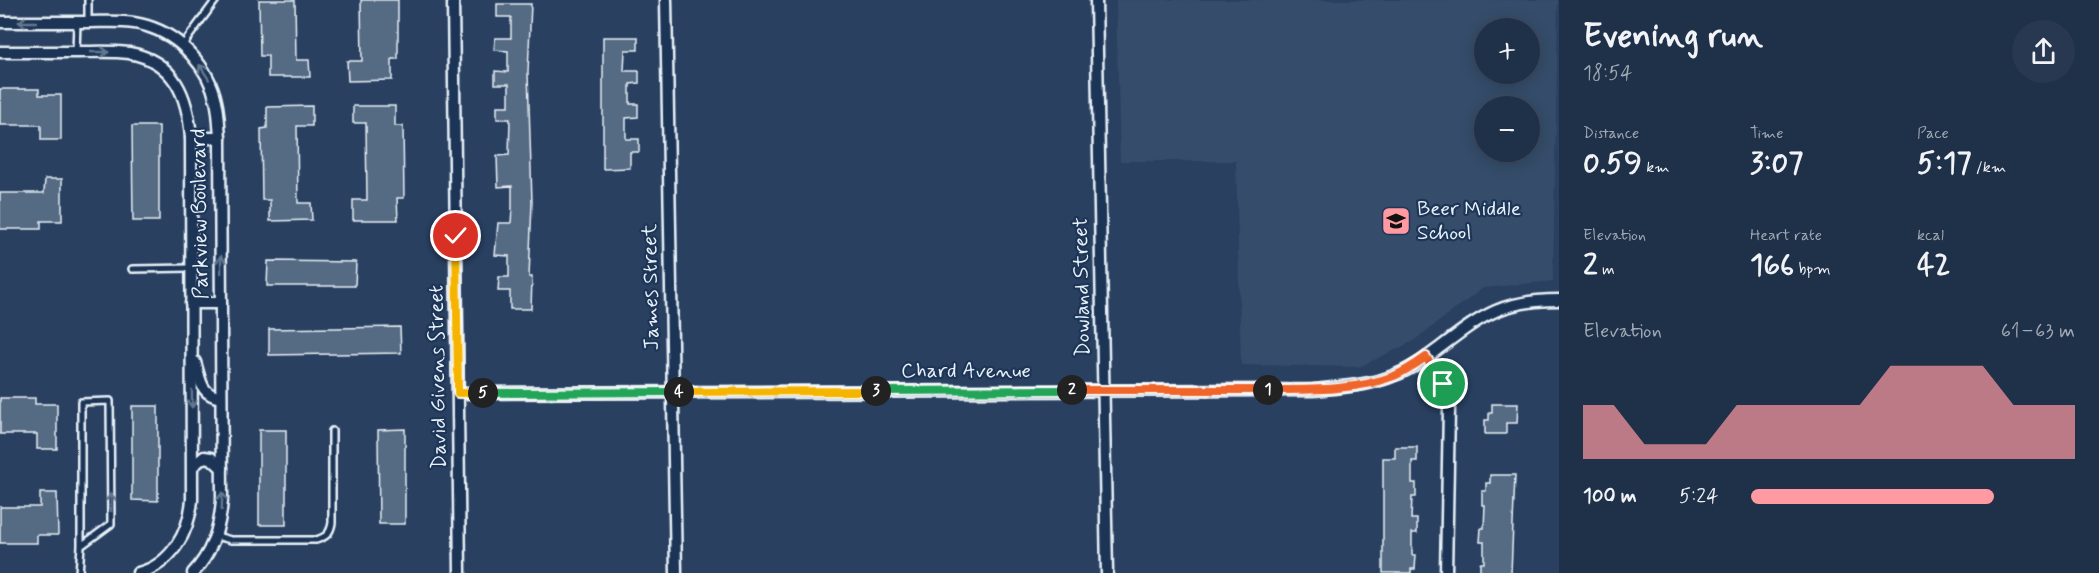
<!DOCTYPE html>
<meta charset="utf-8">
<style>
:root{--surface:#1f3049;--page:#273850;--text:#f1f3f6;--muted:#a1a9b4;--line:#3c4b61;--accent:#ff9aa2}
body{margin:0;font-family:Mynerve,sans-serif;background:var(--page);color:var(--text);height:100vh;display:flex;flex-direction:column;font-size:22px;white-space:nowrap}
*{box-sizing:border-box;margin:0}
p{font-size:20px;color:var(--muted)}
.icon{flex:none;width:33px;height:33px;fill:none;stroke:currentColor;stroke-width:2;stroke-linecap:round;stroke-linejoin:round}
.map{position:relative;flex:1;overflow:hidden}
.sheet{display:flex;flex-direction:column;background:var(--surface);width:540px}
.sheet>*{flex:none}
.tools{position:absolute;left:1474px;top:18px;display:grid;gap:12px}
.tools a{display:grid;place-items:center;width:66px;height:66px;border-radius:50%;background:var(--surface);box-shadow:0 3px 15px #0003,0 0 0 2px var(--line);font-size:30px}
.pin{position:absolute;display:grid;place-items:center;width:51px;height:51px;color:#fff;margin:-26px;border:3px solid #fff;border-radius:50%;box-shadow:0 2px 6px #0007}
.km{position:absolute;width:30px;height:30px;margin:-15px;border-radius:50%;background:#222;color:#fff;font-size:16px;line-height:30px;text-align:center}
.round{display:grid;place-items:center;flex:none;width:63px;height:63px;border-radius:32px;background:var(--page)}
.overview{display:flex;align-items:center;justify-content:space-between;height:102px;padding:0 24px}
h1{font-size:33px;font-weight:800;line-height:45px}
.stats{display:grid;grid-template-columns:repeat(3,1fr);gap:9px;height:102px;padding:6px 24px}
.stats div{display:grid;align-content:center}
.stats b{font-size:30px;font-weight:800}
.stats small{font-size:16px;font-weight:400}
.stats p{font-size:16px}
.chart{height:168px;padding:12px 24px}
.chart p{display:flex;justify-content:space-between}
.chart svg{width:100%;height:108px;margin-top:6px;fill:var(--accent);opacity:.7}
ul{padding:0 24px;list-style:none;font-size:20px}
li{display:grid;grid-template-columns:96px 72px 1fr;align-items:center;height:45px}
li i{height:15px;border-radius:8px;background:var(--accent)}
main{display:flex;flex:1;min-height:0}
.map>svg:first-child{display:block}
.built{fill:#364d6b;fill-rule:evenodd}
.building{fill:#556a83;stroke:#e8f1f8;stroke-width:1.5}
.lines{fill:none;stroke-linecap:round;stroke-linejoin:round}
.service-casing{stroke:#e8f1f8;stroke-width:10}
.minor-casing{stroke:#e8f1f8;stroke-width:15}
.service{stroke:#1d3557;stroke-width:5}
.minor{stroke:#1d3557;stroke-width:10}
.oneway{stroke:#64778f}
.split-1-casing{stroke:#fff;stroke-width:12}
.split-2-casing{stroke:#fff;stroke-width:12}
.split-3-casing{stroke:#fff;stroke-width:12}
.split-4-casing{stroke:#fff;stroke-width:12}
.split-5-casing{stroke:#fff;stroke-width:12}
.split-6-casing{stroke:#fff;stroke-width:12}
.split-1{stroke:#f0652b;stroke-width:8}
.split-2{stroke:#f0652b;stroke-width:8}
.split-3{stroke:#22a559;stroke-width:8}
.split-4{stroke:#f5b400;stroke-width:8}
.split-5{stroke:#22a559;stroke-width:8}
.split-6{stroke:#f5b400;stroke-width:8}
.labels{text-anchor:middle;dominant-baseline:central;stroke-width:4.5;stroke-linejoin:round;paint-order:stroke}
.poi-label{font-size:21px;fill:#e8f1f8;stroke:#1d3557;text-anchor:start}
.street-label{font-size:21px;fill:#e8f1f8;stroke:#1d3557}
</style>
<main>
<div class="map">
<svg width="1559" height="573" viewBox="0 0 1559 573">
<rect width="100%" height="100%" fill="#294061"/>
<filter id="ink" filterUnits="userSpaceOnUse"><feTurbulence type="fractalNoise" baseFrequency=".0167" numOctaves="2"/><feDisplacementMap in="SourceGraphic" scale="12" xChannelSelector="R" yChannelSelector="G"/><feConvolveMatrix kernelMatrix="1 2 1 2 8 2 1 2 1" color-interpolation-filters="sRGB"/></filter>
<g filter="url(#ink)">
<path class="built" d="M1116,0H1558L1553,281L1483,288L1412,342L1359,367L1241,365L1236,161H1120ZM1485,28H1530V74H1485ZM1485,106H1530V152H1485Z"/>
<g class="building">
<polygon points="259,0 295,0 296,60 309,60 310,77 268,77 268,56 260,56"/>
<polygon points="361,0 398,0 398,59 392,59 392,80 348,81 347,61 362,61"/>
<polygon points="497,4 531,4 528,72 532,202 529,277 532,277 531,309 510,309 510,291 498,291 499,277 509,277 509,256 495,255 498,223 511,223 512,208 512,186 498,187 497,156 509,155 510,119 497,119 497,106 509,106 509,84 495,84 495,71 508,72 508,51 494,50 495,38 511,38 511,17 497,17"/>
<polygon points="603,37 638,37 638,50 625,50 624,71 639,71 639,83 630,84 630,104 638,104 638,117 626,118 626,139 639,139 639,152 630,152 630,168 603,169"/>
<polygon points="0,89 39,89 39,95 61,95 61,140 41,140 41,125 0,125"/>
<polygon points="312,106 312,126 297,126 298,203 311,203 312,220 270,221 270,200 262,200 261,129 267,128 267,107"/>
<polygon points="353,106 395,106 395,126 403,126 404,198 397,198 398,220 353,220 353,200 367,200 366,123 353,123"/>
<polygon points="132,126 159,126 159,221 133,221"/>
<polygon points="45,179 62,179 62,221 41,221 41,229 0,229 0,193 44,193"/>
<polygon points="268,261 356,262 355,286 267,286"/>
<polygon points="400,327 401,353 269,355 269,329"/>
<polygon points="0,398 35,398 35,404 57,404 57,449 37,449 37,434 0,434"/>
<polygon points="1492,404 1518,404 1517,423 1506,423 1506,434 1485,434 1485,420 1489,420 1489,412 1492,412"/>
<polygon points="132,406 158,406 158,501 132,500"/>
<polygon points="405,429 405,524 379,524 378,430"/>
<rect x="259" y="430" width="27" height="95"/>
<polygon points="1395,447 1417,447 1417,461 1412,461 1412,483 1416,483 1416,497 1412,497 1411,519 1417,519 1417,533 1412,533 1412,555 1416,555 1415,569 1411,569 1411,573 1383,573 1383,458 1395,458"/>
<polygon points="1490,475 1515,475 1511,573 1480,573 1480,563 1484,563 1484,542 1480,542 1481,528 1484,528 1485,505 1482,505 1482,491 1486,491 1486,483 1490,483"/>
<polygon points="40,493 57,493 58,535 37,535 37,543 0,543 0,507 40,507"/>
</g>
<g class="lines">
<g class="service-casing">
<g id="service">
<polyline points="88,22 88,0"/>
<polyline points="182,46 216,0"/>
<polyline points="76,52 77,22"/>
<polyline points="132,269 191,268"/>
<path d="M216,536L231,540H316C326,537 330,534 332,523V431"/>
<polyline points="79,573 81,546 81,402 110,401 111,524 81,546"/>
</g>
</g>
<g class="minor-casing">
<g id="minor">
<polyline points="453,0 460,573"/>
<polyline points="666,0 676,573"/>
<polyline points="1096,0 1107,573"/>
<path d="M0,22C29,22 59,22 88,22C108,22 128,20 147,26C181,36 209,68 216,101C219,113 219,126 220,138L222,500C220,528 212,553 193,573"/>
<path d="M0,52C26,52 52,52 78,52C95,52 113,51 129,53C175,61 188,97 191,138L192,500C189,533 171,565 138,573"/>
<polyline points="191,138 220,138"/>
<polyline points="191,303 221,303"/>
<polyline points="1427,357 1443,384 1449,409 1446,573"/>
<path d="M195,362C201,381 200,394 221,398"/>
<path d="M458,393L1313,390C1339,387 1370,386 1395,375C1412,369 1427,357 1442,346C1484,314 1504,300 1559,300"/>
<polyline points="193,466 204,457 211,458 222,468"/>
</g>
</g>
<use href="#service" class="service"/>
<use href="#minor" class="minor"/>
</g>
<defs><path id="oneway-shaft" d="M-6 0H5M1.5-3L5.5 0L1.5 3" fill="none" stroke-width="1.6" stroke-linecap="round" stroke-linejoin="round" transform="scale(1.5)"/></defs>
<g class="oneway">
<use href="#oneway-shaft" transform="translate(27 22) rotate(180)"/>
<use href="#oneway-shaft" transform="translate(100 52)"/>
<use href="#oneway-shaft" transform="translate(204 72) rotate(-123)"/>
<use href="#oneway-shaft" transform="translate(221 264) rotate(-91)"/>
<use href="#oneway-shaft" transform="translate(192 399) rotate(89)"/>
<use href="#oneway-shaft" transform="translate(222 501) rotate(-88)"/>
<use href="#oneway-shaft" transform="translate(111 502) rotate(-91)"/>
</g>
</g>
<g class="lines" filter="url(#ink)">
<g class="split-1-casing">
<path id="split-1" d="M1268,390C1309,390 1355,391 1394,376C1406,371 1416,364 1426,357L1443,384"/>
</g>
<g class="split-2-casing">
<polyline id="split-2" points="1072,390 1268,390"/>
</g>
<g class="split-3-casing">
<polyline id="split-3" points="876,391 1072,390"/>
</g>
<g class="split-4-casing">
<polyline id="split-4" points="679,392 876,391"/>
</g>
<g class="split-5-casing">
<polyline id="split-5" points="483,393 679,392"/>
</g>
<g class="split-6-casing">
<polyline id="split-6" points="456,236 458,393 483,393"/>
</g>
<use href="#split-1" class="split-1"/>
<use href="#split-2" class="split-2"/>
<use href="#split-3" class="split-3"/>
<use href="#split-4" class="split-4"/>
<use href="#split-5" class="split-5"/>
<use href="#split-6" class="split-6"/>
</g>
<defs>
<g id="school-square" transform="scale(1.5)"><rect x="-9" y="-9" width="18" height="18" rx="4" fill="#ff9aa2" stroke="#1d3557"/><path d="M0-5L7-2L0 1L-7-2ZM-4 1L0 2.5L4 1V4Q0 6-4 4Z" fill="#111"/></g>
</defs>
<g fill-rule="evenodd">
<use href="#school-square" x="1396" y="221"/>
</g>
<g class="labels">
<g class="poi-label">
<text x="1417" y="209">Beer Middle<tspan x="1417" dy="24">School</tspan></text>
</g>
<g class="street-label">
<text transform="translate(200 214) rotate(-91)">Parkview Boulevard</text>
<text transform="translate(651 287) rotate(-91)">James Street</text>
<text transform="translate(1082 287) rotate(-91)">Dowland Street</text>
<text x="966" y="371">Chard Avenue</text>
<text transform="translate(438 377) rotate(-91)">David Givens Street</text>
</g>
</g>
</svg>
<div class="tools">
<a>+</a>
<a>−</a>
</div>
<div class="pin" style="left:1443px;top:384px;background:#1e9e55"><svg class="icon" aria-label="arrive" viewBox="0 0 24 24"><path d="M6 21V4h12l-3 4 3 4H6"/></svg></div>
<div class="pin" style="left:456px;top:236px;background:#d93025"><svg class="icon" aria-label="check" viewBox="0 0 24 24"><path d="M5 12l5 5 9-10"/></svg></div>
<b class="km" style="left:1268px;top:390px">1</b>
<b class="km" style="left:1072px;top:390px">2</b>
<b class="km" style="left:876px;top:391px">3</b>
<b class="km" style="left:679px;top:392px">4</b>
<b class="km" style="left:483px;top:393px">5</b>
</div>
<section class="sheet">
<div class="overview"><div><h1>Evening run</h1><p>18:54</p></div><a class="round"><svg class="icon" aria-label="share" viewBox="0 0 24 24"><path d="M12 15V3M7 8l5-5 5 5M5 13v7h14v-7"/></svg></a></div>
<div class="stats">
<div><p>Distance</p><b>0.59<small> km</small></b></div>
<div><p>Time</p><b>3:07</b></div>
<div><p>Pace</p><b>5:17<small> /km</small></b></div>
</div>
<div class="stats">
<div><p>Elevation</p><b>2<small> m</small></b></div>
<div><p>Heart rate</p><b>166<small> bpm</small></b></div>
<div><p>kcal</p><b>42</b></div>
</div>
<div class="chart"><p><span>Elevation</span>61–63 m</p>
<svg viewBox="0 0 160 44" preserveAspectRatio="none"><path d="M0 44V22L10 22L20 38L30 38L40 38L50 22L60 22L70 22L80 22L90 22L100 6L110 6L120 6L130 6L140 22L150 22L160 22V44z"/></svg>
</div>
<ul>
<li><b>100 m</b>5:24<i style="width:75%"></i></li>
</ul>
</section>
</main>
